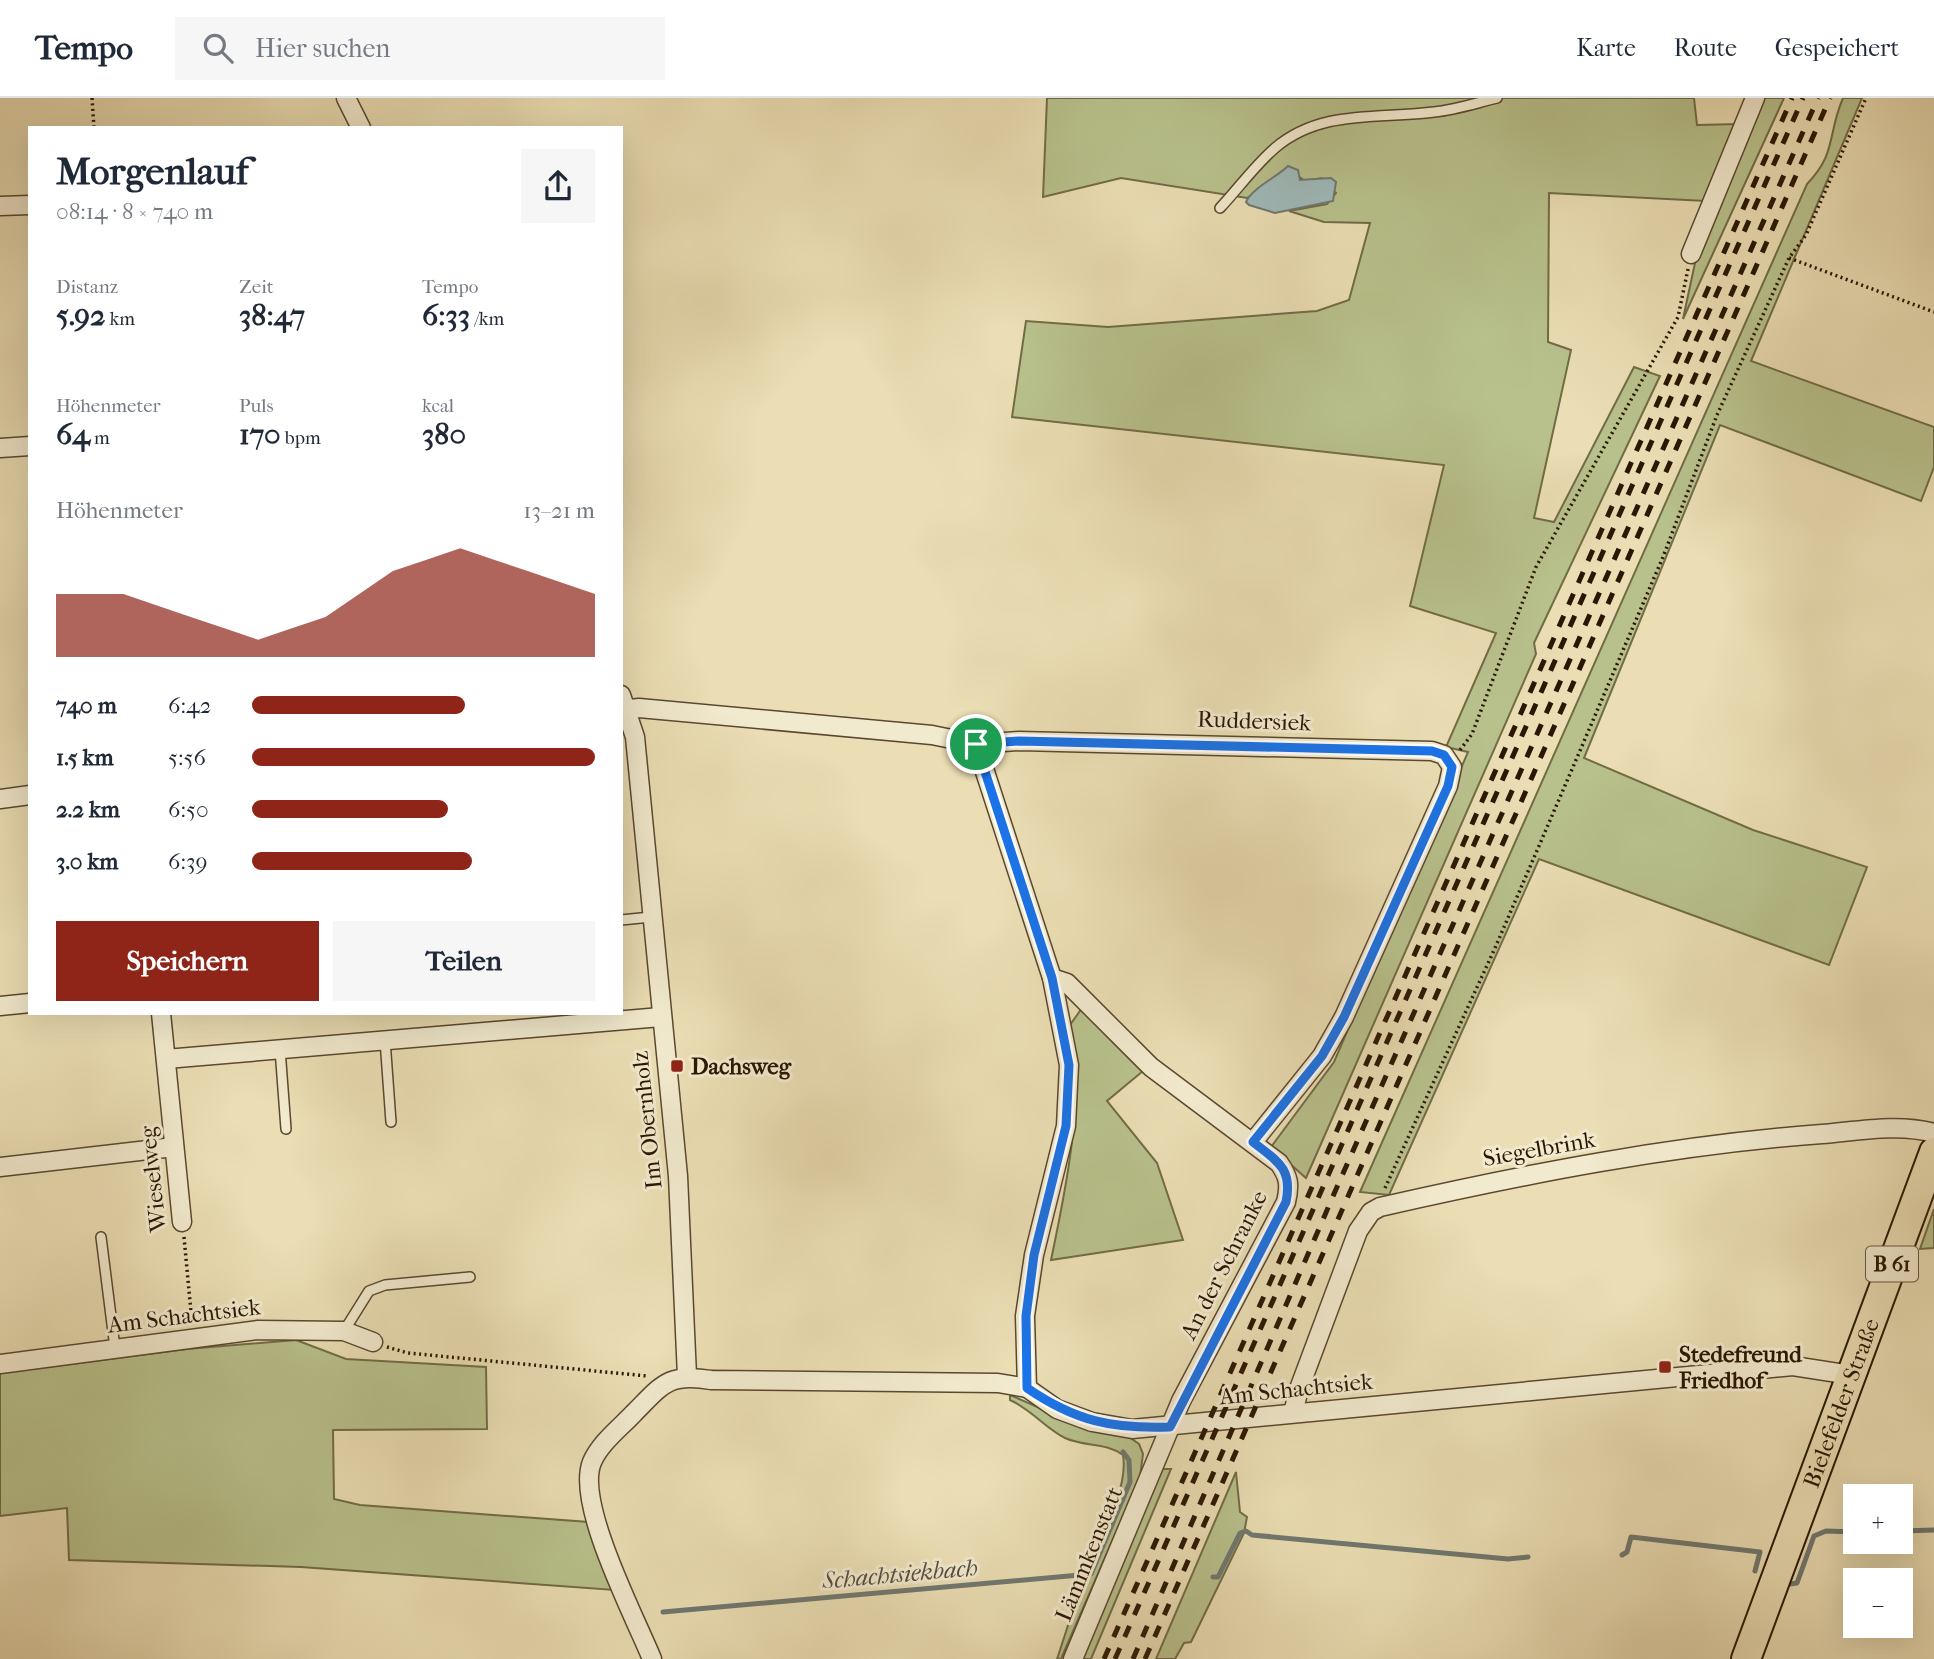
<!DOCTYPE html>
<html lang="de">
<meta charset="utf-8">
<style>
:root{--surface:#fff;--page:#f6f6f7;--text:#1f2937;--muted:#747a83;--line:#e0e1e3;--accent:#8f2418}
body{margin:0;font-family:"IM FELL French Canon",serif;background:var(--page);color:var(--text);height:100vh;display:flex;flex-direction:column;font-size:26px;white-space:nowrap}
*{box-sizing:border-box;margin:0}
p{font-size:23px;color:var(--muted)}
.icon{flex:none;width:38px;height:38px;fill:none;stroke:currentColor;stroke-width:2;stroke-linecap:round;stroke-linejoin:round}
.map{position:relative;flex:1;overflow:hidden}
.side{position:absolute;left:28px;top:28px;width:595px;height:889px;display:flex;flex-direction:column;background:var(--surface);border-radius:0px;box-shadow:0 7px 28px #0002}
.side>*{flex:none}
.tools{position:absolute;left:1843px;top:1386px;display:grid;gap:14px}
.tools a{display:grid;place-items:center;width:70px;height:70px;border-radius:0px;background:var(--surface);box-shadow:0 7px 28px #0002;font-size:35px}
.pin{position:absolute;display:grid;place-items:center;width:60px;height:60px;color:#fff;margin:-30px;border:4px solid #fff;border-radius:50%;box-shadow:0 2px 7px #0007}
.round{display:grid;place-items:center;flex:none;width:74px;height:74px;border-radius:0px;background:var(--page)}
.overview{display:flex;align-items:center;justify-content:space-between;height:119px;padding:0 28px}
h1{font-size:38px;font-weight:700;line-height:52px}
.metrics{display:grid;grid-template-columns:repeat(3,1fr);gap:10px;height:119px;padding:7px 28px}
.metrics div{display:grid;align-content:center}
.metrics b{font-size:30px;font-weight:700}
.metrics small{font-size:19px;font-weight:400}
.metrics p{font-size:19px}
.chart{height:196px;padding:14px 28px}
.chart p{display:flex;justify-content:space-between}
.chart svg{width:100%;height:126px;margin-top:7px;fill:var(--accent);opacity:.7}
.button{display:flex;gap:14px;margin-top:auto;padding:14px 28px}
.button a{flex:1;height:80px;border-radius:0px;background:var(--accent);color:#fff;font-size:28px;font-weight:700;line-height:80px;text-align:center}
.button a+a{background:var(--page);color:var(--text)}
ul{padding:0 28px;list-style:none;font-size:23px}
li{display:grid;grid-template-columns:112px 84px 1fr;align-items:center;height:52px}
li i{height:18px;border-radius:9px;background:var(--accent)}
header{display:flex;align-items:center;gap:42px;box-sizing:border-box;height:98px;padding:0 35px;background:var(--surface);border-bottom:2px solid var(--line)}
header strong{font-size:33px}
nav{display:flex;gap:38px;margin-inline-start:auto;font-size:24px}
.search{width:490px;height:63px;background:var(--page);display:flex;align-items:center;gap:18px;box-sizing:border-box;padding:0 24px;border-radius:0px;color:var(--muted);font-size:26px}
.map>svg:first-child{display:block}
.green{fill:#b8c18c;stroke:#716c47;stroke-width:2}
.water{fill:#9fb9b9;stroke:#707870;stroke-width:2}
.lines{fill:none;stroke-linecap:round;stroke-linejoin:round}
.stream{stroke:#707870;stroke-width:5}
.lane-casing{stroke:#5a482e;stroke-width:12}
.street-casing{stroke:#5a482e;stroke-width:21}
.primary-casing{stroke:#2a1602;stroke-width:32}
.path{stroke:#2a1602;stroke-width:3.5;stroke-dasharray:2 3.5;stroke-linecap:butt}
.lane{stroke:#f2eace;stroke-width:9}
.street{stroke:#f2eace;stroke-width:18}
.primary{stroke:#ebdeb4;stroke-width:28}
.rail{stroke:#2a1602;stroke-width:5;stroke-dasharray:12 12;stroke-linecap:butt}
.route-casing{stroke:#fff;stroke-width:14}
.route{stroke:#1a73e8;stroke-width:9}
.poi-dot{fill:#8f2418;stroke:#f2eace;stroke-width:2.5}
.labels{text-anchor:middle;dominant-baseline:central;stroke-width:6;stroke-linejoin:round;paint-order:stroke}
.shield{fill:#f2eace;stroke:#66563f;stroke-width:2}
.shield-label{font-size:21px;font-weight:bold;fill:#2a1602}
.street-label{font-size:23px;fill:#2a1602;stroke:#f2eace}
.poi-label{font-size:23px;font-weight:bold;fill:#2a1602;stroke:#f2eace;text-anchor:start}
.water-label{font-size:24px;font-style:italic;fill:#534f42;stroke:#f2eace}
</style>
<header>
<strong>Tempo</strong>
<div class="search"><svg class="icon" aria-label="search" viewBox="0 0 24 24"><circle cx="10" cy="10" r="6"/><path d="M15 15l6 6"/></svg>Hier suchen</div>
<nav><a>Karte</a><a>Route</a><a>Gespeichert</a></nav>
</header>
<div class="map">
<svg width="1934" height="1561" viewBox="0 0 1934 1561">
<rect width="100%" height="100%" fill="#ebdeb4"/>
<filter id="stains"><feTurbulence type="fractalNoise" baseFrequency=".00286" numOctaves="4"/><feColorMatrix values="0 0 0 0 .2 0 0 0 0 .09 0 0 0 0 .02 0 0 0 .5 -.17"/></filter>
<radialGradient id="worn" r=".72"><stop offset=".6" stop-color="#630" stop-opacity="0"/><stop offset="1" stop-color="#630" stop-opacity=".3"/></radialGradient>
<g class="green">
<polygon points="1047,0 1694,0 1697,27 1739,26 1706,103 1549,95 1548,244 1571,252 1534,420 1554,424 1634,269 1660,278 1534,545 1536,556 1306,1080 1271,1049 1334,964 1468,654 1446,649 1496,535 1410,508 1444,367 1012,319 1026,223 1108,229 1317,213 1349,202 1370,125 1324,124 1289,113 1327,106 1336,95 1322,80 1305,83 1298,78 1274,82 1247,100 1121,80 1043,99"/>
<polygon points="1761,0 1784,0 1683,221 1695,165"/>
<path d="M1843,0H1862L1751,263L1934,329V369L1921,403L1720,327L1584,660L1753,732L1867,769L1829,867L1539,761L1389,1097L1360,1094L1807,86C1837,55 1827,37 1843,0Z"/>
<path d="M1082,910L1143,973L1107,1003L1157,1065L1183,1142L1051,1162C1068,1081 1083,1010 1070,927Z"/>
<polygon points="1934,1111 1934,1150 1920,1151"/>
<polygon points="296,1242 346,1261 486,1269 487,1331 333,1332 334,1401 360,1407 589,1424 614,1492 301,1469 69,1462 67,1410 0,1418 0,1275 187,1251"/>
<path d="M1010,1297L1088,1331L1129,1339L1139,1346L1143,1356L1140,1379L1061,1561H1057C1067,1532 1075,1502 1087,1474C1099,1442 1129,1391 1123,1357C1105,1344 1085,1349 1065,1340C1045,1330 1031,1311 1010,1302Z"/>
<polygon points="1160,1371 1171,1371 1091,1561 1080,1561"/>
<polygon points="1236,1374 1240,1414 1247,1419 1244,1435 1191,1544 1184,1545 1175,1561 1156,1561"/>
</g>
<path class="water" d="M1288,68L1298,72L1300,82L1331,80L1336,84L1333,103L1275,115L1249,107L1246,104C1252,90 1277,79 1288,68Z"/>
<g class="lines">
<g class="stream">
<polyline points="1900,1433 1934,1432"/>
<polyline points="1622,1457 1627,1454 1631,1439 1760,1454 1755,1473"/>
<polyline points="1213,1479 1218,1479 1240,1435 1246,1433 1252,1437 1508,1461 1528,1459"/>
<polyline points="1790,1486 1797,1485 1814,1438 1826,1433 1855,1434"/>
<polyline points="663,1514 1091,1476 1130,1384 1129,1362 1123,1354"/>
</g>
<g class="lane-casing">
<g id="lane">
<path d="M1220,110C1238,91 1255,67 1275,50C1321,11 1378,21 1434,14C1455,12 1476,5 1497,0"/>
<polyline points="621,822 651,819"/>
<polyline points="385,942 391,1024"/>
<polyline points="280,951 286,1031"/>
<polyline points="101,1139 115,1250"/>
<polyline points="344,1233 369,1193 385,1187 470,1179"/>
</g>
</g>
<g class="street-casing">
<g id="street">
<polyline points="346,0 361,30"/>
<polyline points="0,108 30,107"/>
<polyline points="1691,156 1755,0"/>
<polyline points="0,350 30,348"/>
<polyline points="621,597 635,639 678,1078 687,1278"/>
<polyline points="621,612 639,610 932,637 976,646 1019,643 1432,653 1444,657 1452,669 1448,688 1344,919 1322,958 1253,1044"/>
<polyline points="976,646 1052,880 1069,967 1066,1028 1034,1157 1025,1218 1027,1290"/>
<polyline points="0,701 30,697"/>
<path d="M1052,880L1067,885L1151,969L1279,1065C1289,1079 1290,1087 1286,1104L1181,1303L1073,1561"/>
<polyline points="0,908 30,905"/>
<polyline points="161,915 182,1124"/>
<polyline points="166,961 661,919"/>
<polyline points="0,1069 174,1049"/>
<polyline points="0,1266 258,1232 344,1233 373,1244"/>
<path d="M1293,1315L1299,1291L1358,1133L1371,1114L1380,1109C1525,1076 1673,1047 1822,1036C1858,1033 1899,1025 1934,1035"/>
<path d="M652,1561C635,1519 575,1405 592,1364C600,1345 620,1330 634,1315C663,1286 668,1275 711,1282L998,1285L1027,1290L1057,1311L1092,1324L1132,1331L1793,1268L1851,1277"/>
</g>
</g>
<g class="primary-casing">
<g id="primary">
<path id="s1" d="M1746,1561L1934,1054"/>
</g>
</g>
<g class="path">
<polyline points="92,0 94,30"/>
<polyline points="1789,160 1934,214"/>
<polyline points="1460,652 1472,636 1536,469 1678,219 1688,171"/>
<polyline points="1385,1090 1495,850 1573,669 1663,459 1717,317 1789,160 1806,137 1866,0"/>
<polyline points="184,1139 192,1225"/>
<polyline points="387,1249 408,1255 647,1278"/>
</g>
<use href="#lane" class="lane"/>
<use href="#street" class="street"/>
<use href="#primary" class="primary"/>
<g class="rail">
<polyline points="1104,1561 1792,0"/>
<polyline points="1115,1561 1803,0"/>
<polyline points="1133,1561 1337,1089 1818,0"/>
<polyline points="1145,1561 1830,0"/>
</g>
</g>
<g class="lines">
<g class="route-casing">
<path id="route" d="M1019,643L1432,653L1444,657L1452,669L1448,688L1344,919L1322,958L1253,1044C1277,1063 1293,1070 1286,1104L1170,1329C1112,1331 1075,1323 1027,1290L1026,1218L1034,1157L1066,1028L1069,967L1052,880L976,646Z"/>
</g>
<use href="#route" class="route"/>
</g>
<g class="poi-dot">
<rect x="670" y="961" width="14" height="14" rx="3.5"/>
<rect x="1658" y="1262" width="14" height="14" rx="3.5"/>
</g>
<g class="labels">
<rect class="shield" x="1866" y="1148.5" width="52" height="35" rx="5"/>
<g class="shield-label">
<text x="1892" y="1166">B 61</text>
</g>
<g class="street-label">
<text transform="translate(1254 623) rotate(2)">Ruddersiek</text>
<text transform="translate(647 1022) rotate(-96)">Im Obernholz</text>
<text transform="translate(1539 1051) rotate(-10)">Siegelbrink</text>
<text transform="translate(153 1081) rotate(-96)">Wieselweg</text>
<text transform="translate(1224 1167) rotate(-63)">An der Schranke</text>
<text transform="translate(184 1218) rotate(-7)">Am Schachtsiek</text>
<text transform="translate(1296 1291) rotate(-6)">Am Schachtsiek</text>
<text stroke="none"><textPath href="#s1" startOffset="273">Bielefelder Straße</textPath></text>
<text transform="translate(1089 1456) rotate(-68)">Lämmkenstatt</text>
</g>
<g class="poi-label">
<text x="691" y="968">Dachsweg</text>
<text x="1679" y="1256">Stedefreund<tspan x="1679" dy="26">Friedhof</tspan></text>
</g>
<g class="water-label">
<text transform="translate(900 1476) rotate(-5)">Schachtsiekbach</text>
</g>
</g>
<rect width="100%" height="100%" filter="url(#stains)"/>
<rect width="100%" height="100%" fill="url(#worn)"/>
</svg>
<div class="tools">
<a>+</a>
<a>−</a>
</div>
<div class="pin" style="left:976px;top:646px;background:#1e9e55"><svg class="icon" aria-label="arrive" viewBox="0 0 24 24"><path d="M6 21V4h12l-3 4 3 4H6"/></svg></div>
<section class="side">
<div class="overview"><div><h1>Morgenlauf</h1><p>08:14 · 8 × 740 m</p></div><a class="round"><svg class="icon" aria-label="share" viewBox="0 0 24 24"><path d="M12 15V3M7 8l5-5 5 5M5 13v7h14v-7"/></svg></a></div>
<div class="metrics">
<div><p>Distanz</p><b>5.92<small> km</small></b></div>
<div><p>Zeit</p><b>38:47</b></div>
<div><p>Tempo</p><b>6:33<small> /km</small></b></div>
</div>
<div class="metrics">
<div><p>Höhenmeter</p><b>64<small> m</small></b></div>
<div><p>Puls</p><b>170<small> bpm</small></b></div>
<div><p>kcal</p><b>380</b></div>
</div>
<div class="chart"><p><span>Höhenmeter</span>13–21 m</p>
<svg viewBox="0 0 160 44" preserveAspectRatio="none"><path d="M0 44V22L10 22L20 22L30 26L40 30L50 34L60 38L70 34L80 30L90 22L100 14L110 10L120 6L130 10L140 14L150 18L160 22V44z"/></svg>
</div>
<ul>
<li><b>740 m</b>6:42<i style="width:62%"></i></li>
<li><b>1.5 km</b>5:56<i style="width:100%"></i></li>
<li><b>2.2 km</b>6:50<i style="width:57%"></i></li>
<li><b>3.0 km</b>6:39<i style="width:64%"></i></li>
</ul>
<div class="button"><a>Speichern</a><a>Teilen</a></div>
</section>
</div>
